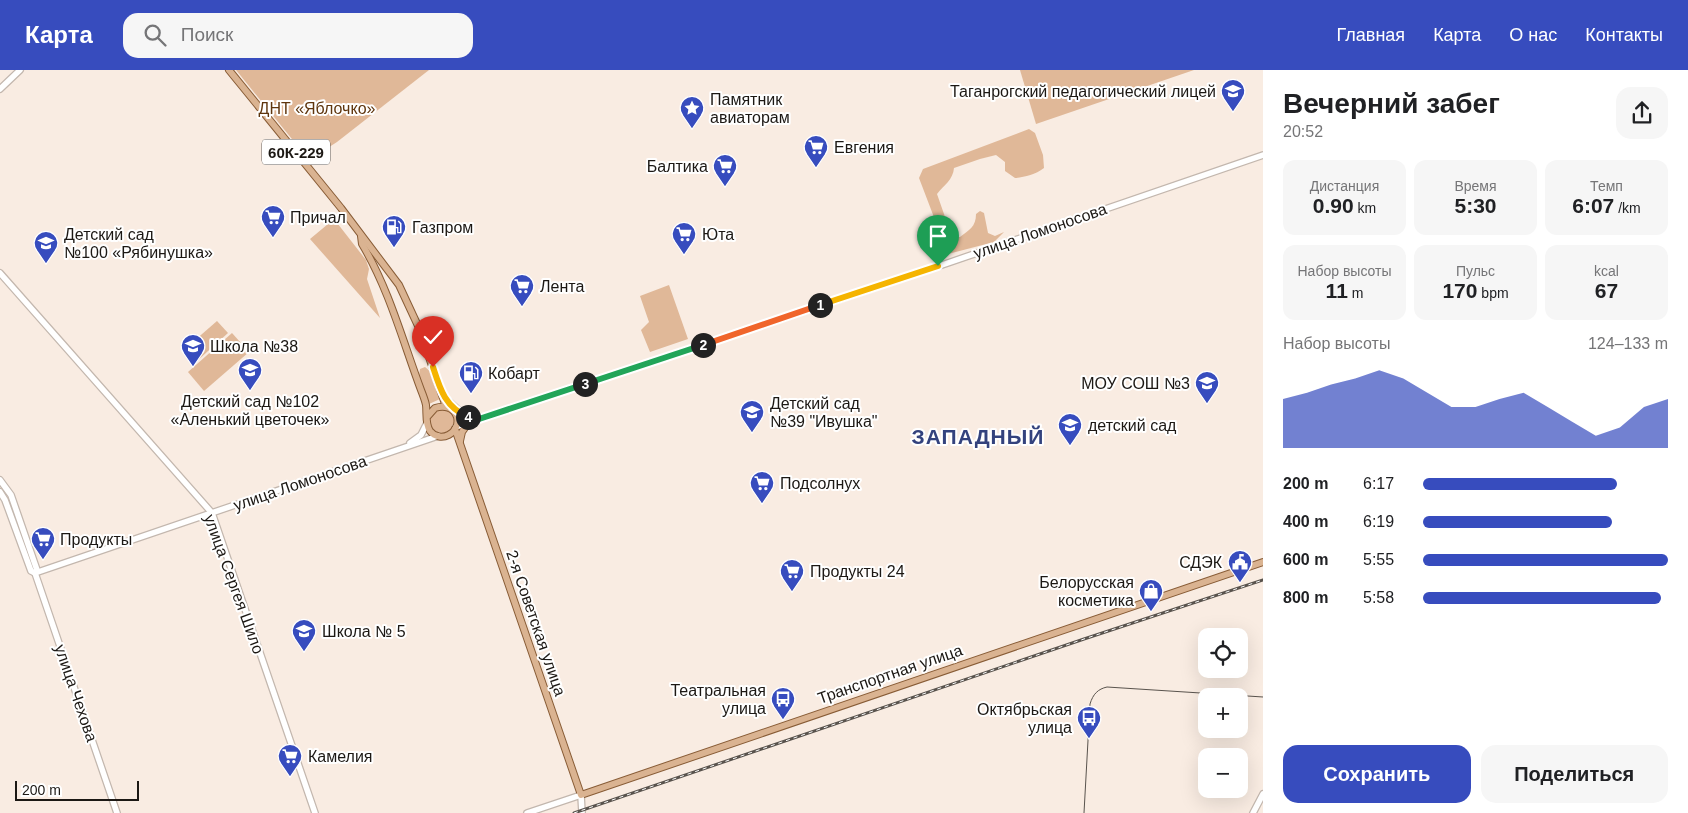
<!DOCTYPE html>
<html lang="ru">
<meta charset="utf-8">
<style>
:root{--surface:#fff;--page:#f6f6f6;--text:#202124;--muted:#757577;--accent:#374cbe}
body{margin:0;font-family:Arial,sans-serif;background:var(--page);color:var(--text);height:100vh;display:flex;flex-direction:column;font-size:19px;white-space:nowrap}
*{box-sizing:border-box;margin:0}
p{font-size:16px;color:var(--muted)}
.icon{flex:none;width:28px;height:28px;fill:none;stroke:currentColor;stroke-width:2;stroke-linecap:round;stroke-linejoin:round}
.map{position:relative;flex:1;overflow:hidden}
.details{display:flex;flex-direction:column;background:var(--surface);width:425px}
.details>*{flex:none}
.buttons{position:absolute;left:1198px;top:558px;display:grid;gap:10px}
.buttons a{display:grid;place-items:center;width:50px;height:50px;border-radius:10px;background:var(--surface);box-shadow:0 5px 20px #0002;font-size:25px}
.scale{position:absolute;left:15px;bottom:12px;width:124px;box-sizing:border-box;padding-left:5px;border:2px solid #1c1814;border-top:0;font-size:14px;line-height:18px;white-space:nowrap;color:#1c1814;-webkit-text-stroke:4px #fff;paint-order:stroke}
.pin{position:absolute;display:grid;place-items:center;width:42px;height:42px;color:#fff;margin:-51px -21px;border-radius:50% 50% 50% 0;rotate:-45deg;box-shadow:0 0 5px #0007}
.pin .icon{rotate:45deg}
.km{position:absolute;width:25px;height:25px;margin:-12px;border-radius:50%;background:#222;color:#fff;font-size:14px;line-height:25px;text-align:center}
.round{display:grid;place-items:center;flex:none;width:52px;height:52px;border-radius:15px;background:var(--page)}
.summary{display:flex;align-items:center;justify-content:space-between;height:85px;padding:0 20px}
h1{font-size:28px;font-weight:600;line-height:38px}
.figures{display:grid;grid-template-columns:repeat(3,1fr);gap:8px;height:85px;padding:5px 20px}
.figures div{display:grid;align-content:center;border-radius:12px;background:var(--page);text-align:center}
.figures b{font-size:21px;font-weight:600}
.figures small{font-size:14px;font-weight:400}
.figures p{font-size:14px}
.chart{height:140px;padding:10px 20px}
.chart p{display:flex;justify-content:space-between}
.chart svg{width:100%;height:90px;margin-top:5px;fill:var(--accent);opacity:.7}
.button{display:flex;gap:10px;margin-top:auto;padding:10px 20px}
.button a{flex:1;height:58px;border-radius:15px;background:var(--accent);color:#fff;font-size:20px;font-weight:600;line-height:58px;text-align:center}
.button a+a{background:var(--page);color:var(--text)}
ul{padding:0 20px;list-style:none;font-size:16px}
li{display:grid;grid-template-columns:80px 60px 1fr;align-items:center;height:38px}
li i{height:12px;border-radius:6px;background:var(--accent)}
header{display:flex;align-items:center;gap:30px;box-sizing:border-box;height:70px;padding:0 25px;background:var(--accent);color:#fff}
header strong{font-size:24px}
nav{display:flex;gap:28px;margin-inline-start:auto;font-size:18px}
.search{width:350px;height:45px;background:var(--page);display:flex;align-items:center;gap:12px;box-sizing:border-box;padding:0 18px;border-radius:15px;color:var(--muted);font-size:19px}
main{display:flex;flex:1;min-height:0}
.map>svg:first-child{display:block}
.green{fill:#e0b898}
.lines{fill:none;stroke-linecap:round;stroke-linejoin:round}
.secondary-casing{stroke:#c3b7ae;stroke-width:8}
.primary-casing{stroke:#885c36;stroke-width:8}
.secondary{stroke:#fff;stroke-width:5.5}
.primary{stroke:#dab391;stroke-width:6}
.tram{stroke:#59534d;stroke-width:1}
.rail-casing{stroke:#59534d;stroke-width:3}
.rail{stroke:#fff;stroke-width:1;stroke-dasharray:4;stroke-linecap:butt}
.split-1-casing{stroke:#fff;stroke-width:10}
.split-2-casing{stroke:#fff;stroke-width:10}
.split-3-casing{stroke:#fff;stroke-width:10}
.split-4-casing{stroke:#fff;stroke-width:10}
.split-5-casing{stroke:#fff;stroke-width:10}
.split-1{stroke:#f5b400;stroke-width:6}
.split-2{stroke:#f0652b;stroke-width:6}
.split-3{stroke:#22a559;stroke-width:6}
.split-4{stroke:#22a559;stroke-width:6}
.split-5{stroke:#f5b400;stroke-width:6}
.labels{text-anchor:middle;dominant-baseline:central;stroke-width:4;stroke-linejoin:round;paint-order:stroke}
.shield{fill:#fff;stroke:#605d5a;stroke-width:1}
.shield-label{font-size:15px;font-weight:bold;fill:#1c1814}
.poi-label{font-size:16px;fill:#1c1814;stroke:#fff;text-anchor:start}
.park-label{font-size:16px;fill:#5f360e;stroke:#fff}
.street-label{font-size:16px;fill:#1c1814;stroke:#fff}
.district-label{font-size:21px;font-weight:bold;letter-spacing:1px;fill:#33427d;stroke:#fff}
</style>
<header>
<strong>Карта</strong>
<div class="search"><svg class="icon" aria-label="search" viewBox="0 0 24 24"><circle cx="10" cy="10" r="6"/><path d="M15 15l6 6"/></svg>Поиск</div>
<nav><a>Главная</a><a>Карта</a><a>О нас</a><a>Контакты</a></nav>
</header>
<main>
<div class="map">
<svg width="1263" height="743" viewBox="0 0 1263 743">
<rect width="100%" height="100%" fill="#f9ece2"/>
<g class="green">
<polygon points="236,0 429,0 337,72 309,90"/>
<polygon points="1020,0 1194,0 1036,54"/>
<path d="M1029,59L1035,63L1043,85L1044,98C1035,105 1025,107 1015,108L1005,101V92L996,85L980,89L954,98C953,110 944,115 937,124L951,164L955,167H960C969,160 976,157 976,144L980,141L984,143L988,163L995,166L1004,162L994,172L948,184L919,108L923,99Z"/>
<polygon points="334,149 366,190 369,199 367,209 380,248 310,169"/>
<polygon points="669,215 688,269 650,282 641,260 649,252 640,226"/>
<polygon points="217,251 228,263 197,291 186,278"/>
<polygon points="232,263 249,282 204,321 188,302"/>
<polygon points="425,297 431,302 440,329 429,334 419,306 420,299"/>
<circle cx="442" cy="351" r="12"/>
</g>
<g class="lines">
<g class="secondary-casing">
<g id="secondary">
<polyline points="0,19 20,0"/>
<polyline points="0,203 212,443 315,743"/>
<polyline points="443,326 465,346 476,350"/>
<polyline points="456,357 942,195 1263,85"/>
<polyline points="410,373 421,365 427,353"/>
<polyline points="0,410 11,425 37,500 35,503"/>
<polyline points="0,422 5,430 31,501 35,503 117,743"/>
<polyline points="35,503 438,366"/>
<polyline points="527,743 581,725 582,743"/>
<polyline points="1253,743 1263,724"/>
</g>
</g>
<g class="primary-casing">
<g id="primary">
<polyline points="229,0 341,138 399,215 419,258 446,337"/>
<path d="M361,166L362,174C389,219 403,272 421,320C423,325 425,330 426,335C427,343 425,354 430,361C440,374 461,363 457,347C454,337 444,335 435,338L427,347"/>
<polyline points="455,359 581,725 1263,492"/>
<polyline points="460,371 462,362 469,352"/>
</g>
</g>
<use href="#secondary" class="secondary"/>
<use href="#primary" class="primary"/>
<path class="tram" d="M1084,743L1090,634C1093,624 1098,619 1107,617L1263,627"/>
<g class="rail-casing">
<polyline id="rail" points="574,743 1084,569 1263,510"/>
</g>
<use href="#rail" class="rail"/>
</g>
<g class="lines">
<g class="split-1-casing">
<polyline id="split-1" points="820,235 938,196"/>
</g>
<g class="split-2-casing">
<polyline id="split-2" points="703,275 820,235"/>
</g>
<g class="split-3-casing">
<polyline id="split-3" points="585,314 703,275"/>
</g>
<g class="split-4-casing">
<polyline id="split-4" points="468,347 476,350 585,314"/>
</g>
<g class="split-5-casing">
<path id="split-5" d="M433,297C440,319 445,337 468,347"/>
</g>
<use href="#split-1" class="split-1"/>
<use href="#split-2" class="split-2"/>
<use href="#split-3" class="split-3"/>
<use href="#split-4" class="split-4"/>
<use href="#split-5" class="split-5"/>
</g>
<defs>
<g id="university-pin" transform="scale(1.25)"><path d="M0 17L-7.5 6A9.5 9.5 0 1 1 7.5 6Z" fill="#374cbe" stroke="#fff"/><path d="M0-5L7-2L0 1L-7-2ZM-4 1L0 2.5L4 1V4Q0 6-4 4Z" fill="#fff"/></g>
<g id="sight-pin" transform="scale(1.25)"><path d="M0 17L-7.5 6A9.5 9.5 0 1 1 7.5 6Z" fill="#374cbe" stroke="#fff"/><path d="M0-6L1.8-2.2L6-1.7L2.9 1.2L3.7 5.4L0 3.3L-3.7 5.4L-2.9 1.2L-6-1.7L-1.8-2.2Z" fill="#fff"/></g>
<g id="supermarket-pin" transform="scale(1.25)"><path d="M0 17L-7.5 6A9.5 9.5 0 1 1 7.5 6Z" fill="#374cbe" stroke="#fff"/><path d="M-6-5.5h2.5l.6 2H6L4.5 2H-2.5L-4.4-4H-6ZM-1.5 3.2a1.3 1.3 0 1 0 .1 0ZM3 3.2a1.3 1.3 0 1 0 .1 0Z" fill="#fff"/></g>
<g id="fuel-pin" transform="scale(1.25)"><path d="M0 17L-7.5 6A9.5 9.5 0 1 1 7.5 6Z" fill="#374cbe" stroke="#fff"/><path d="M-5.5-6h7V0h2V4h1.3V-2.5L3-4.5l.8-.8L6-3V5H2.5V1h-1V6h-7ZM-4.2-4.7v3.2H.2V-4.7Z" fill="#fff"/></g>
<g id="school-pin" transform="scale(1.25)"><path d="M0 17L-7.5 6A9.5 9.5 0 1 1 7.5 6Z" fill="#374cbe" stroke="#fff"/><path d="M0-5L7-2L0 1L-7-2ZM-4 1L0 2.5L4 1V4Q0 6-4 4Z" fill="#fff"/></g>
<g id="civic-pin" transform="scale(1.25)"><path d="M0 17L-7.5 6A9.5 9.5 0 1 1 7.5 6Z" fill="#374cbe" stroke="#fff"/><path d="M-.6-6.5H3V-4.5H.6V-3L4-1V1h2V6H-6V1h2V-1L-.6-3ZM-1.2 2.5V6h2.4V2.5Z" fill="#fff"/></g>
<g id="shop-pin" transform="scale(1.25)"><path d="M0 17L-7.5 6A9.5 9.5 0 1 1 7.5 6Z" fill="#374cbe" stroke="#fff"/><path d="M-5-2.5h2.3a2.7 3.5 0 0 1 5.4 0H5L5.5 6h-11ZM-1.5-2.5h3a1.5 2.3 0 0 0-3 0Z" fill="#fff"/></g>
<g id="bus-pin" transform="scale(1.25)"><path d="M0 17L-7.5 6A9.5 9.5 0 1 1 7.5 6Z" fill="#374cbe" stroke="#fff"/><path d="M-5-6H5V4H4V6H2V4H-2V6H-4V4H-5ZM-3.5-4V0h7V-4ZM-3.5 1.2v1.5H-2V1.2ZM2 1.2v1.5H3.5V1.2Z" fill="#fff"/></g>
</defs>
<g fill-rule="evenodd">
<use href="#university-pin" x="1233" y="21"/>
<use href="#sight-pin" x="692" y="38"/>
<use href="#supermarket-pin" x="816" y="77"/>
<use href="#supermarket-pin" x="725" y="96"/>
<use href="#supermarket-pin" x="273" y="147"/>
<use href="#fuel-pin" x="394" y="157"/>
<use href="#supermarket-pin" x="684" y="164"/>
<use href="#school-pin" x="46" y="173"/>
<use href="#supermarket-pin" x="522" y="216"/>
<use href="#school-pin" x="193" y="276"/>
<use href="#school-pin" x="250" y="300"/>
<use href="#fuel-pin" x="471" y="303"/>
<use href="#school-pin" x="1207" y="313"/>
<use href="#school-pin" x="752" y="342"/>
<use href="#school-pin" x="1070" y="355"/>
<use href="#supermarket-pin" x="762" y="413"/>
<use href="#supermarket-pin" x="43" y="469"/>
<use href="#civic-pin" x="1240" y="492"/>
<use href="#supermarket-pin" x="792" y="501"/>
<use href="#shop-pin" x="1151" y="521"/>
<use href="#school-pin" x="304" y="561"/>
<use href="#bus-pin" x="783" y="629"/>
<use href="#bus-pin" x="1089" y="648"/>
<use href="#supermarket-pin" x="290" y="686"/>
</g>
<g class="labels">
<rect class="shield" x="262" y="69.5" width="68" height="25" rx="4"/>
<g class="shield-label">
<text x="296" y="82">60К-229</text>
</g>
<g class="poi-label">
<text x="1216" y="21" text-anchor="end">Таганрогский педагогический лицей</text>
<text x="710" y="29">Памятник<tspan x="710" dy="18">авиаторам</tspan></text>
<text x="834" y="77">Евгения</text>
<text x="708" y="96" text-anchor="end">Балтика</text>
<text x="290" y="147">Причал</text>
<text x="412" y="157">Газпром</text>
<text x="64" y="164">Детский сад<tspan x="64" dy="18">№100 «Рябинушка»</tspan></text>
<text x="702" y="164">Юта</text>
<text x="540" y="216">Лента</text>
<text x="210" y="276">Школа №38</text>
<text x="488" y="303">Кобарт</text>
<text x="1190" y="313" text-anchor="end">МОУ СОШ №3</text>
<text x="250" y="331" text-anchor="middle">Детский сад №102<tspan x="250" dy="18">«Аленький цветочек»</tspan></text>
<text x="770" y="333">Детский сад<tspan x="770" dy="18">№39 "Ивушка"</tspan></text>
<text x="1088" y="355">детский сад</text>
<text x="780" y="413">Подсолнух</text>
<text x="60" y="469">Продукты</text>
<text x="1222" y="492" text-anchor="end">СДЭК</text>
<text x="810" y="501">Продукты 24</text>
<text x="1134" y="512" text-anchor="end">Белорусская<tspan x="1134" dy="18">косметика</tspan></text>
<text x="322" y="561">Школа № 5</text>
<text x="766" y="620" text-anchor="end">Театральная<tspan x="766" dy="18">улица</tspan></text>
<text x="1072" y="639" text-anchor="end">Октябрьская<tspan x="1072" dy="18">улица</tspan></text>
<text x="308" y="686">Камелия</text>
</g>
<g class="park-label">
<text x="317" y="38">ДНТ «Яблочко»</text>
</g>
<g class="street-label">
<text transform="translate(1040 161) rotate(-19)">улица Ломоносова</text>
<text transform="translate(300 413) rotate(-19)">улица Ломоносова</text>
<text transform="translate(234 514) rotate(70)">улица Сергея Шило</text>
<text transform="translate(536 553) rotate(71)">2-я Советская улица</text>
<text transform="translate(890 604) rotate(-19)">Транспортная улица</text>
<text transform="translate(76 623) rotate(71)">улица Чехова</text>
</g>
<g class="district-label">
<text x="978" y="366">ЗАПАДНЫЙ</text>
</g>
</g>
</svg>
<div class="buttons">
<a><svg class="icon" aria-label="locate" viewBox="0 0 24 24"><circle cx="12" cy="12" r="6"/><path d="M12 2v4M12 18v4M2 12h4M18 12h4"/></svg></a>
<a>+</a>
<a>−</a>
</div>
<div class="scale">200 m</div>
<div class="pin" style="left:938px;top:196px;background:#1e9e55"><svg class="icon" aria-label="arrive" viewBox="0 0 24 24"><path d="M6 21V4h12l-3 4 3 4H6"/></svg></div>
<div class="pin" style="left:433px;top:297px;background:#d93025"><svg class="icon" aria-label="check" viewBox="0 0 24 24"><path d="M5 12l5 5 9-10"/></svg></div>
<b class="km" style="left:820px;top:235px">1</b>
<b class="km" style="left:703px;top:275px">2</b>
<b class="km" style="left:585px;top:314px">3</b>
<b class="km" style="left:468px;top:347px">4</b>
</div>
<section class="details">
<div class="summary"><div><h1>Вечерний забег</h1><p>20:52</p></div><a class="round"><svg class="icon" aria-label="share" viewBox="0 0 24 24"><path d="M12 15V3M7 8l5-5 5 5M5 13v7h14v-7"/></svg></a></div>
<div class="figures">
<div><p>Дистанция</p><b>0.90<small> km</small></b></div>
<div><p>Время</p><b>5:30</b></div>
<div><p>Темп</p><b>6:07<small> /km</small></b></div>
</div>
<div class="figures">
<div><p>Набор высоты</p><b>11<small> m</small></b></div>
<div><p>Пульс</p><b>170<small> bpm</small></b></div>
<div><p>kcal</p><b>67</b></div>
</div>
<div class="chart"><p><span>Набор высоты</span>124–133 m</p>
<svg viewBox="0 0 160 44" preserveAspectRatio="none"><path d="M0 44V20L10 17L20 13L30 10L40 6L50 10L60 17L70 24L80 24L90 20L100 17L110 24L120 31L130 38L140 34L150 24L160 20V44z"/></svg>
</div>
<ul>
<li><b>200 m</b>6:17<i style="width:79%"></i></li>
<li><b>400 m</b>6:19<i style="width:77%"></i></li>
<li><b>600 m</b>5:55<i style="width:100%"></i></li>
<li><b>800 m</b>5:58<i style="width:97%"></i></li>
</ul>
<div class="button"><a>Сохранить</a><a>Поделиться</a></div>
</section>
</main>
